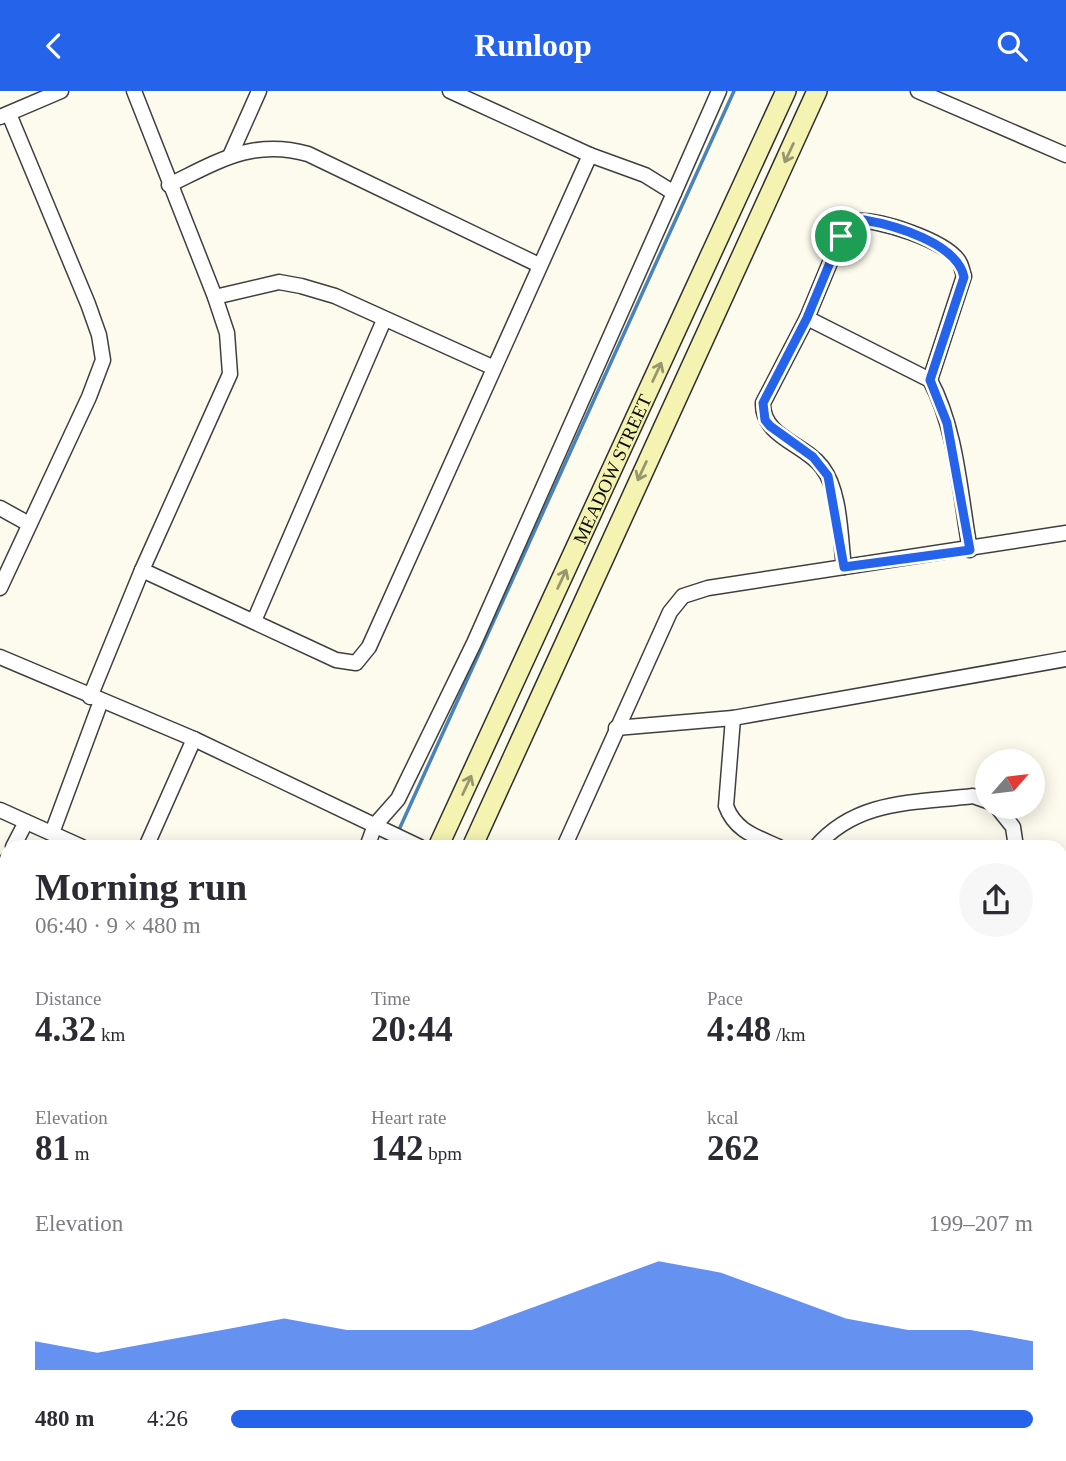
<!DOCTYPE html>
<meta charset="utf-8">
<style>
:root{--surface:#fff;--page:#f7f7f7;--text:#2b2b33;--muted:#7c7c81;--accent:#2563eb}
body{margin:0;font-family:"Times New Roman",serif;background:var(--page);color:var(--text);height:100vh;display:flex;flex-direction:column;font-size:26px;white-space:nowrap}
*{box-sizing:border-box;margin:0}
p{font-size:23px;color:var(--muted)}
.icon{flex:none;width:38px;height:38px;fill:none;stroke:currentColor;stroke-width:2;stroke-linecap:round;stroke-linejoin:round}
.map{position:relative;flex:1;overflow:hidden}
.panel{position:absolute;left:0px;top:749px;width:1068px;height:621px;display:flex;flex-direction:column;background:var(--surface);border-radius:21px 21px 0 0;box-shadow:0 4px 18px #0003}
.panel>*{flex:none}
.needle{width:46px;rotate:62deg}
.controls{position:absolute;left:975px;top:658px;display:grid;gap:14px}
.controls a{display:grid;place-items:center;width:70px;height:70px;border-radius:50%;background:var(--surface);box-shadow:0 4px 18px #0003;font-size:35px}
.pin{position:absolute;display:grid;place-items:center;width:60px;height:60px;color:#fff;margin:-30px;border:4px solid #fff;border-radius:50%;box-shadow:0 2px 7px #0007}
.round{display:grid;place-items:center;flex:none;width:74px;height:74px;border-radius:37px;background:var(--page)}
.head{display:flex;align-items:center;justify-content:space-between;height:119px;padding:0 35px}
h1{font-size:38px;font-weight:700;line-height:52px}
.figures{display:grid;grid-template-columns:repeat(3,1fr);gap:10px;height:119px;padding:7px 35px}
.figures div{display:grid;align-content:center}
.figures b{font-size:35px;font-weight:700}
.figures small{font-size:19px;font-weight:400}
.figures p{font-size:19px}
.chart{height:196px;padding:14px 35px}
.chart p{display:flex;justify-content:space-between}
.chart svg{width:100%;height:126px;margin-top:7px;fill:var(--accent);opacity:.7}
ul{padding:0 35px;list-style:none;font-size:23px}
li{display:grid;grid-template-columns:112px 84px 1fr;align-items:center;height:52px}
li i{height:18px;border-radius:9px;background:var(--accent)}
header{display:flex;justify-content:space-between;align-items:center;height:91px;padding:0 35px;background:var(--accent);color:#fff;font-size:32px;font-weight:700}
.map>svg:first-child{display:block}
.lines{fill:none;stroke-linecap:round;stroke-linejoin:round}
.stream{stroke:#4983bb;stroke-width:3.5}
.street-casing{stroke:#3f3f3f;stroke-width:17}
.secondary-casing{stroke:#2e2e2e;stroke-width:22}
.street{stroke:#fff;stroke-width:14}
.secondary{stroke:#f4f3b1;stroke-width:19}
.oneway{stroke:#97976f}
.route-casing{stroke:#fff;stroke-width:14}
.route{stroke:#2563eb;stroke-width:9}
.labels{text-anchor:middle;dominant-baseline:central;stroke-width:7;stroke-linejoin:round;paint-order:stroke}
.street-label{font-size:19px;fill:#0c0c0c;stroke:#fff}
</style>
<header><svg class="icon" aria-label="back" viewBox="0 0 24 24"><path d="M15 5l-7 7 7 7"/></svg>Runloop<svg class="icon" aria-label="search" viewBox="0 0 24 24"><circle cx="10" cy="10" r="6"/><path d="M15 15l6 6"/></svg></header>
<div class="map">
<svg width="1066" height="1370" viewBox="0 0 1066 1370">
<rect width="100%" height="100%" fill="#fdfbee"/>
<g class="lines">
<g class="stream">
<polyline points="398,741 734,0"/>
<polyline points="115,1370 118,1363"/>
</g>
<g class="street-casing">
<g id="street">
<polyline points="918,0 1066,64"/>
<polyline points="0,26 61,0"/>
<polyline points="590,64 645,84 674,102 719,0"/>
<polyline points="230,65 259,0"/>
<path d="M169,94C217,71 253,47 308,63L539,174"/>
<polyline points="215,206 279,191 301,195 335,205 492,276"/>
<path d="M807,227L930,289C957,339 960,404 970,459"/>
<polyline points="0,417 29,433"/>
<path d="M844,476C840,446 841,401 822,376C805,353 762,346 763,312L807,227L841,145L855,130C880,128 943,149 958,169C962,174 962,180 964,185L930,289"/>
<polyline points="142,479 336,569 356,572 369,556 590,64 450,0"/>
<polyline points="0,497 89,306 103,269 99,244 88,213 9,23"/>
<polyline points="254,530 384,229"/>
<polyline points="0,566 194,648 420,756"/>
<polyline points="90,606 142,479 230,283 227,242 215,206 134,0"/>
<path d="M733,627L726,715C735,740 757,746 779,756"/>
<polyline points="616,637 733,627 1066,568"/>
<polyline points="997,716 1013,736 1016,756"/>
<polyline points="0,719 82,756"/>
<polyline points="52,742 101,610"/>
<polyline points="13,756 26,731"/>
<polyline points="146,756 194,648"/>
<polyline points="367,756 375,734 398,708 474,552 674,102"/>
<polyline points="564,756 670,521 683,505 708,497 1066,442"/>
<path d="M816,756C857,708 916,712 973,705L987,710"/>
<polyline points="0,785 7,769"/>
<polyline points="1060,1016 1066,1018"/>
<polyline points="0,1071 7,1059"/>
<polyline points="0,1087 7,1092"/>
<polyline points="0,1303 7,1306"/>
<polyline points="1060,1349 1066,1348"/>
<polyline points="0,1363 7,1349"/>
<polyline points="454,1363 454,1370"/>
<polyline points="575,1363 575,1370"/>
<polyline points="89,1370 92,1363"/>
<polyline points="290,1370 293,1363"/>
<polyline points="918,1370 965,1363"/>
</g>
</g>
<g class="secondary-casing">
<g id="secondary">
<path id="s1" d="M438,756L786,0"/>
<polyline points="472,756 817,0"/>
<polyline points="156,1370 159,1363"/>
<polyline points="189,1370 192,1363"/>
</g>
</g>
<use href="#street" class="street"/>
<use href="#secondary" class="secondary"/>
</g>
<defs><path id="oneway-shaft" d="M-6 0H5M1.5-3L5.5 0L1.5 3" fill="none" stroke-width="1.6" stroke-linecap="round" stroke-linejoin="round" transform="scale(1.75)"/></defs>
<g class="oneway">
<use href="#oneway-shaft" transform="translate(789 62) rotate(115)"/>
<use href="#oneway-shaft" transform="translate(657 281) rotate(-65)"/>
<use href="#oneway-shaft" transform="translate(642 380) rotate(115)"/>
<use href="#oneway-shaft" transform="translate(562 488) rotate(-65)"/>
<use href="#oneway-shaft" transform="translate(467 694) rotate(-65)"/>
</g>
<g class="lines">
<g class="route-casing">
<path id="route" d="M864,129C894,134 957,152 964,186L930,289L947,332L970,459L844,476L828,385L813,366L770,335L765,329L763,312L807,227L841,145L847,135Z"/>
</g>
<use href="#route" class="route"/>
</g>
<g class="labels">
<g class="street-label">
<text stroke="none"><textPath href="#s1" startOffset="416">MEADOW STREET</textPath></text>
</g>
</g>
</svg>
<div class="controls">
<a><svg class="needle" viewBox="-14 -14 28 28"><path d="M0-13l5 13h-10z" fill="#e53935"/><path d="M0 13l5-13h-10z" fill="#7c7c81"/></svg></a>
</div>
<div class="pin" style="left:841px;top:145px;background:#1e9e55"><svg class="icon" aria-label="arrive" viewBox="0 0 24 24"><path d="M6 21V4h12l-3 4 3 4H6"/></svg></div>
<section class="panel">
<div class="head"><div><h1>Morning run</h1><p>06:40 · 9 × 480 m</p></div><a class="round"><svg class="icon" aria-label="share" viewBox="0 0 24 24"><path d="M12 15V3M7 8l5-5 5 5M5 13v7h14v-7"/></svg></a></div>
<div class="figures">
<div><p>Distance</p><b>4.32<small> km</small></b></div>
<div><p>Time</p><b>20:44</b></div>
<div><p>Pace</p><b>4:48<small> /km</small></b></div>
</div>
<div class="figures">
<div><p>Elevation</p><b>81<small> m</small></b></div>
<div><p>Heart rate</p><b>142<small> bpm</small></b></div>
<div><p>kcal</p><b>262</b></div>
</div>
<div class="chart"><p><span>Elevation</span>199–207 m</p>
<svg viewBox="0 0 160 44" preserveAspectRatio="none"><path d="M0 44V34L10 38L20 34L30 30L40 26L50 30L60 30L70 30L80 22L90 14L100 6L110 10L120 18L130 26L140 30L150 30L160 34V44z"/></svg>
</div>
<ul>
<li><b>480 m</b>4:26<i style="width:100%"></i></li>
</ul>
</section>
</div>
